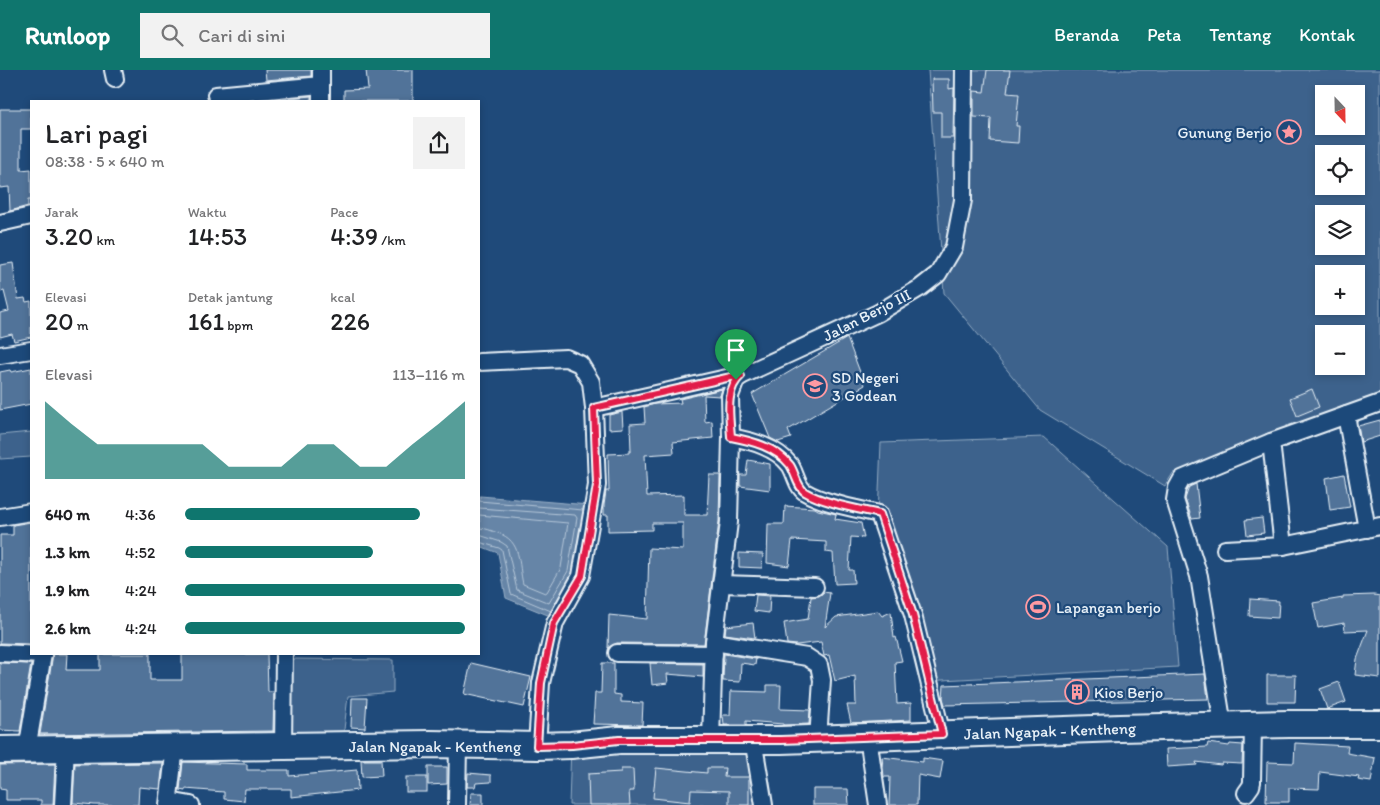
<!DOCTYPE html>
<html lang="id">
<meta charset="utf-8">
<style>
:root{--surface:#fff;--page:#f2f2f2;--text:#202124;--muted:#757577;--accent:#0f766e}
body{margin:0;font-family:Itim,sans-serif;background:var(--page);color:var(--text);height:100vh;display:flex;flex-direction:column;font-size:19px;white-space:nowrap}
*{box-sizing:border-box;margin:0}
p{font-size:16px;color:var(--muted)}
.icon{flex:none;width:28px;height:28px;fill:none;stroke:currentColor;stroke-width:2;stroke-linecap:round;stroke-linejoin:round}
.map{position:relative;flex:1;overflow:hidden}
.sheet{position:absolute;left:30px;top:30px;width:450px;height:555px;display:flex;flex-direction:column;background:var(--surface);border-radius:0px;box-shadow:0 2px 8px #0003}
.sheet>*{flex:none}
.needle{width:32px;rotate:158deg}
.fabs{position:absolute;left:1315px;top:15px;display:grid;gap:10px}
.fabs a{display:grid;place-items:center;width:50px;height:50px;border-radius:0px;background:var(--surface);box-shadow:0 2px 8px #0003;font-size:25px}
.pin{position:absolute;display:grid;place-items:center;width:42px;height:42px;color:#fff;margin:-51px -21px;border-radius:50% 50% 50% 0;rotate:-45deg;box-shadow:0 0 5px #0007}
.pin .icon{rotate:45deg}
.round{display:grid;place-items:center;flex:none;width:52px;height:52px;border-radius:0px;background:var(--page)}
.headline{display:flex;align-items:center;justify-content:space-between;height:85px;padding:0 15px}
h1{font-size:28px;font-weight:600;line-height:38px}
.stats{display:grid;grid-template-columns:repeat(3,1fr);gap:8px;height:85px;padding:5px 15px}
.stats div{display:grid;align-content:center}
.stats b{font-size:25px;font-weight:600}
.stats small{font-size:14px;font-weight:400}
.stats p{font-size:14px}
.chart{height:140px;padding:10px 15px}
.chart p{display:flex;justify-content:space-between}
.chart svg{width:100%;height:90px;margin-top:5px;fill:var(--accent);opacity:.7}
ul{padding:0 15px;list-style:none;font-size:16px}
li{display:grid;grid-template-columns:80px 60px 1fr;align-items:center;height:38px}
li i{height:12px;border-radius:6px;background:var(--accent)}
header{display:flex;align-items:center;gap:30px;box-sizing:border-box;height:70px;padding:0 25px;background:var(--accent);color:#fff}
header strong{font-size:24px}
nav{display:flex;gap:28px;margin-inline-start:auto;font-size:18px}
.search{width:350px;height:45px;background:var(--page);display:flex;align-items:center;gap:12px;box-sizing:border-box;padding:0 18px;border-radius:0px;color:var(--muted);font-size:19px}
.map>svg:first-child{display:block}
.green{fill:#3c628c;stroke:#92aac2;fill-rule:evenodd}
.water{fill:#6685a7;stroke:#9ab0c7}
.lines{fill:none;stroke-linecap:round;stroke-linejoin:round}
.shore{stroke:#b4c6d8;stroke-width:1}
.building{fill:#517399;stroke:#e8f1f8}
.minor-casing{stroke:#e8f1f8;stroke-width:20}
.primary-casing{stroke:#e8f1f8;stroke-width:30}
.minor{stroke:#1f4a7a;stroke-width:16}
.primary{stroke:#1f4a7a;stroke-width:26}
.route-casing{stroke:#fff;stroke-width:10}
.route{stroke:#e11d48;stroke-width:6}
.labels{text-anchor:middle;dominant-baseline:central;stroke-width:4.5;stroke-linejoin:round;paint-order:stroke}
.poi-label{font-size:16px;fill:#e8f1f8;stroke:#1f4a7a;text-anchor:start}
.street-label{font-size:16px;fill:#e8f1f8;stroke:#1f4a7a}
</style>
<header>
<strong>Runloop</strong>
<div class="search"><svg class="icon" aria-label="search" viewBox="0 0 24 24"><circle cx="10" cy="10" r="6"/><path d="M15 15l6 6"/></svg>Cari di sini</div>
<nav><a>Beranda</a><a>Peta</a><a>Tentang</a><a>Kontak</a></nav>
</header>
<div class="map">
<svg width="1380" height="735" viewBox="0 0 1380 735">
<rect width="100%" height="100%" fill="#1f4a7a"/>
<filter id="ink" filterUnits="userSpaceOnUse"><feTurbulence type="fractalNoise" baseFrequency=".02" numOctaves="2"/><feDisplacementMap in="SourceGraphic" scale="10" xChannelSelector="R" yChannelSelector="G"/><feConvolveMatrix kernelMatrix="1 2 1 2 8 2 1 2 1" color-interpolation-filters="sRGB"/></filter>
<g filter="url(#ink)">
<g class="green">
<path d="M928,0H1380V327L1173,403L1165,416L1040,340L944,223ZM1324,24H1356V56H1324ZM1324,84H1356V116H1324ZM1324,144H1356V176H1324ZM1324,204H1356V236H1324ZM1324,264H1356V296H1324Z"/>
<polygon points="31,362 31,387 0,389 0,365"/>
<polygon points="1044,367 1168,477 1178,597 924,611 878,446 881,373"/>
<polygon points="290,589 393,590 393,622 348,626 343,668 288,670"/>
<polygon points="753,669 764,735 569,735 571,675"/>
</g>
<polygon class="water" points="480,426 589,435 579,505 555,548 506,528 498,483 480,476"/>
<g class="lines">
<g class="shore">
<polyline points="479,431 583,440"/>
<polyline points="479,438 575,445 577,448 568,501 549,533 517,520 507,476 501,472 479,465"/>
<path d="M479,445L568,453L561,498L547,522L545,523L523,514C518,493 522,471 498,463C492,461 486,458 479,458"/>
<polyline points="479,472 499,478 502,480 511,524 551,541"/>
</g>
</g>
<g class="building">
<polygon points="265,0 311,0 311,6 266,10"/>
<polygon points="366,0 413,0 413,31 344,31 344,20 368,19"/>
<polygon points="987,0 1010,0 1007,23 1019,24 1016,56 1019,56 1018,73 990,71 991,48 974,47 974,21 984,22"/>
<polygon points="932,9 949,9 949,19 954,18 953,68 941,68 941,42 933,42"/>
<polygon points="311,26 311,31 269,30"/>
<polygon points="0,39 31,39 31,59 21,59 21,100 31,99 31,130 28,130 28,136 10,141 9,117 0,118"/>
<polygon points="13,193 18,229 25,228 26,232 31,231 31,267 14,271 12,264 0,267 0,243 9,241 4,221 0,222 0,195"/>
<polygon points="847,268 865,315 788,360 791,368 778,372 770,368 752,324"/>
<polygon points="31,298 31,334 0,340 0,302 10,300 11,302"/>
<polygon points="722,319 720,326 704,325 705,352 712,351 713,368 673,372 674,383 645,385 647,426 684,425 684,445 707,445 709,405 720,405 719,451 704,574 617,573 612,575 608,578 609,545 647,549 649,478 683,480 683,453 652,453 652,460 608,461 608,445 604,445 604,435 606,421 609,421 608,384 629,383 629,381 631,381 630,354 645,353 644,337 655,334 681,333 680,329"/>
<polygon points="1312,319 1319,337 1297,346 1290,328"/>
<polygon points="622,342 623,358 609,359 609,345"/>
<polygon points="1380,350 1380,366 1361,372 1358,356"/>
<polygon points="748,390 770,394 770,420 740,416 740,405 746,405"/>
<polygon points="1344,404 1350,437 1330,440 1326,408"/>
<polygon points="1196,414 1200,448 1192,449 1185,429 1189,417"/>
<polygon points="785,436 815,438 818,440 836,444 835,449 861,453 864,468 851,467 849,500 853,500 854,513 835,514 833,483 826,482 826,472 792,470 789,496 767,493 768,454 784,454"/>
<polygon points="1262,448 1264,463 1247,465 1245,450"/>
<polygon points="31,452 31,574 0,573 0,465 13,465 13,455"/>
<polygon points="739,483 763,484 762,498 739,497"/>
<polygon points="824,522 830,523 825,557 836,547 878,541 882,546 891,542 894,568 896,567 902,591 895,592 897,634 911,633 911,650 851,653 847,635 856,635 855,606 835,611 829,585 824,586 821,572 797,575 787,574 784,553 808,549 811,527 819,526"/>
<polygon points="756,525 770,526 769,543 754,541"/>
<polygon points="1374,525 1380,526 1380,608 1355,605 1357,589 1368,560 1345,561 1344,553 1318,558 1313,533 1343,528 1343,526"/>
<polygon points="1250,529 1279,531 1278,548 1249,546"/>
<polygon points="753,553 755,568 725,564 726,556"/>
<polygon points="53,584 67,584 66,600 100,600 100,584 150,584 150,610 182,610 182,584 267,584 268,622 274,622 273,661 40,664"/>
<polygon points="724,584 756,589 755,595 741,593 740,612 723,611"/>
<polygon points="0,593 31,594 20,661 0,660"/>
<polygon points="471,593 531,607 524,637 464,624"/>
<polygon points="602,593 614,593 614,624 621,625 621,632 643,633 642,655 593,654 595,623 601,623"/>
<polygon points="650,593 703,594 703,607 667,604 668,613 652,615"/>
<polygon points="1205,604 1208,629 945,635 943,628 944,615"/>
<polygon points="1267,605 1296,605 1295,632 1267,632"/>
<polygon points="1339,612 1346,632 1327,639 1320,619"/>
<polygon points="767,615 781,615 780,639 810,640 809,654 783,655 783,654 746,651 746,655 724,655 723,645 730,645 731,621 767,622"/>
<polygon points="352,628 367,628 365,658 351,657"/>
<polygon points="1208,673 1229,676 1230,674 1243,675 1242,694 1222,693 1221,695 1196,692 1197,695 1167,697 1166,679 1207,677"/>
<polygon points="1295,673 1348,676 1347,683 1375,688 1371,712 1358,710 1359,707 1320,702 1319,719 1289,718 1289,732 1266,732 1267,692 1294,693"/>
<polygon points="882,687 923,692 923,688 943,691 940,709 918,705 917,735 889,735 890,707 884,707"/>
<polygon points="361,690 381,690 382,706 362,707"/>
<polygon points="183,692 247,694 247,700 289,700 289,706 357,700 358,720 291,727 291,719 245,719 244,731 224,729 224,722 185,719 185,721 180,720"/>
<polygon points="163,693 160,719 139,717 138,735 95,735 73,733 75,694"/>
<polygon points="55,694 53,735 41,735 41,730 6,730 6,720 0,719 0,695"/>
<polygon points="428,697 447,697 447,714 428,715"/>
<polygon points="656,698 707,703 707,698 725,698 724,707 749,707 749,735 729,735 729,721 691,720 690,732 653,728"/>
<polygon points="621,699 633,699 634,721 629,721 630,735 589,735 588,704 621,702"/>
<polygon points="468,703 491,705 491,712 476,713 475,717 467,717"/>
<rect x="406" y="707" width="21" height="15"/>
<polygon points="813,719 848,719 849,735 813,735"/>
<polygon points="471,723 483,723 483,735 470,735"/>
</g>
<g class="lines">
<g class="minor-casing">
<g id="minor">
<polyline points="113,0 115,9"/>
<polyline points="321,0 321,31"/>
<polyline points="216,25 321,15"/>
<polyline points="0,153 31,146"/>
<polyline points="0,285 31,280"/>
<polyline points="479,292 566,288 580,294 591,312 594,338 597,415 581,506 555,553 541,613 537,676"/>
<polyline points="594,338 731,307 741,306 878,243 920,218 938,204 954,177 963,130 964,0"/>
<polyline points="1346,345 1367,459"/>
<path d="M731,367C752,371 776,377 790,395C795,402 797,417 805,422C823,433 858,439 879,444L913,545L942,665"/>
<polyline points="1271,372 1283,476"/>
<polyline points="0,447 31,442"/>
<polyline points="1225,479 1283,476 1380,456"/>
<polyline points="721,514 815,517"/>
<polyline points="714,572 807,587 819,595 822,610 818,669"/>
<polyline points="0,583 43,585"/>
<polyline points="617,583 714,584"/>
<polyline points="1223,656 1199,506 1175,430 1177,418 1182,409 1271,372 1380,333"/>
<polyline points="868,667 878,735"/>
<polyline points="753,669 764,735"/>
<polyline points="711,670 714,572 729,452 731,367 730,326 736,310 741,306"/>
<polyline points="283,677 284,584"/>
<polyline points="27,680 43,584"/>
<polyline points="1246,723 1251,716 1252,712 1253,655"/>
<polyline points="169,731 191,735"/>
<polyline points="63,735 66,678"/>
<polyline points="168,735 175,677"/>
<polyline points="457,735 458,674"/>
</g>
</g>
<g class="primary-casing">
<polyline id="primary" points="0,680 430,674 537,676 571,675 619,670 781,670 1120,658 1289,654 1380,654"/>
</g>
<use href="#minor" class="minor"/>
<use href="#primary" class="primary"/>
</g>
</g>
<g class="lines" filter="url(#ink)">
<g class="route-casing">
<path id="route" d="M741,306C724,320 730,348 731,367C752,371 776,377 790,395C795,402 797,417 805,422C823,433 858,439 880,444L913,545L942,664L781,670H619L572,675L537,676L541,613L554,553L582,506L597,415L594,338L731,307Z"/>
</g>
<use href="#route" class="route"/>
</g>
<defs>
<g id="sight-ring" transform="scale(1.25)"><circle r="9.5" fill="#1f4a7a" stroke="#ff9aa2" stroke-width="1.5"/><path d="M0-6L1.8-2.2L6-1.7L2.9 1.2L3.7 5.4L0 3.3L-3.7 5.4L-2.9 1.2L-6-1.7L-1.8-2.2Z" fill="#ff9aa2"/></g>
<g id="school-ring" transform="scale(1.25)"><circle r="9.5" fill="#1f4a7a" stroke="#ff9aa2" stroke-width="1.5"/><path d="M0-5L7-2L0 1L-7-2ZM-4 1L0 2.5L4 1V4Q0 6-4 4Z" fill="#ff9aa2"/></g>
<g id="stadium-ring" transform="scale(1.25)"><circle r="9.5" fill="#1f4a7a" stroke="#ff9aa2" stroke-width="1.5"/><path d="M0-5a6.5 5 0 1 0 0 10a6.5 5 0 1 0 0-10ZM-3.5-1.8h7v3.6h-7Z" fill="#ff9aa2"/></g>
<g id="building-ring" transform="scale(1.25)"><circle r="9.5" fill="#1f4a7a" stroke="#ff9aa2" stroke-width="1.5"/><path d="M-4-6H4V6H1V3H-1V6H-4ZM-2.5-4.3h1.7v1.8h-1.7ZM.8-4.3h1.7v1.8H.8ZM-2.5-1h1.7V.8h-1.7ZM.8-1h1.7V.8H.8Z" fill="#ff9aa2"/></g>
</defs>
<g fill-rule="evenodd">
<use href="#sight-ring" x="1289" y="62"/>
<use href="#school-ring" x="815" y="316"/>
<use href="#stadium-ring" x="1038" y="537"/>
<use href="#building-ring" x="1077" y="622"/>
</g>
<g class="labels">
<g class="poi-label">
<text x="1272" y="62" text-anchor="end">Gunung Berjo</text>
<text x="832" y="307">SD Negeri<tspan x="832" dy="18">3 Godean</tspan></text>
<text x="1056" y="537">Lapangan berjo</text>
<text x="1094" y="622">Kios Berjo</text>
</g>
<g class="street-label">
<text transform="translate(867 245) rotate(-27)">Jalan Berjo III</text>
<text transform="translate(1050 661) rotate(-2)">Jalan Ngapak - Kentheng</text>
<text x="435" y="676">Jalan Ngapak - Kentheng</text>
</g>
</g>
</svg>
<div class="fabs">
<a><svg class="needle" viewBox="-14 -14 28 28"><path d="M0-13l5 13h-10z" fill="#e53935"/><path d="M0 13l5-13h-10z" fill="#757577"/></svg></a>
<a><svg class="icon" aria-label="locate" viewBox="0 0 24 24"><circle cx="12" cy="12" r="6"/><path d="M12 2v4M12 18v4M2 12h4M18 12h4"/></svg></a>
<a><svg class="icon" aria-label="layers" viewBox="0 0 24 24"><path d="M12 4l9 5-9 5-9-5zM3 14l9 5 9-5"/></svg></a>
<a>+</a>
<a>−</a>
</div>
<div class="pin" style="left:736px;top:310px;background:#1e9e55"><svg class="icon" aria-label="arrive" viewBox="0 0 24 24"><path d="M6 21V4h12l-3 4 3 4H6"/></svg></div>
<section class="sheet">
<div class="headline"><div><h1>Lari pagi</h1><p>08:38 · 5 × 640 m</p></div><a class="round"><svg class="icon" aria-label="share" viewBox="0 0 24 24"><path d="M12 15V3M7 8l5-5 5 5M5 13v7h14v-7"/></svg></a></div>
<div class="stats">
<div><p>Jarak</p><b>3.20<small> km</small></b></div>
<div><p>Waktu</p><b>14:53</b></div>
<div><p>Pace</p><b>4:39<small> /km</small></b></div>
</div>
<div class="stats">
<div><p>Elevasi</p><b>20<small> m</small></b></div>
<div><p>Detak jantung</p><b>161<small> bpm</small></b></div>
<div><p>kcal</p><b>226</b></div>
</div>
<div class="chart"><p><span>Elevasi</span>113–116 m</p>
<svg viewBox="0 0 160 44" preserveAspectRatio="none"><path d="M0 44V6L10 17L20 27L30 27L40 27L50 27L60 27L70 38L80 38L90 38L100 27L110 27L120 38L130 38L140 27L150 17L160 6V44z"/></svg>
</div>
<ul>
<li><b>640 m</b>4:36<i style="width:84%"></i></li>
<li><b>1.3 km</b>4:52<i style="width:67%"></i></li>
<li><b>1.9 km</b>4:24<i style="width:100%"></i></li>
<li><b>2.6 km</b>4:24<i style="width:100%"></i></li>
</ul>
</section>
</div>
